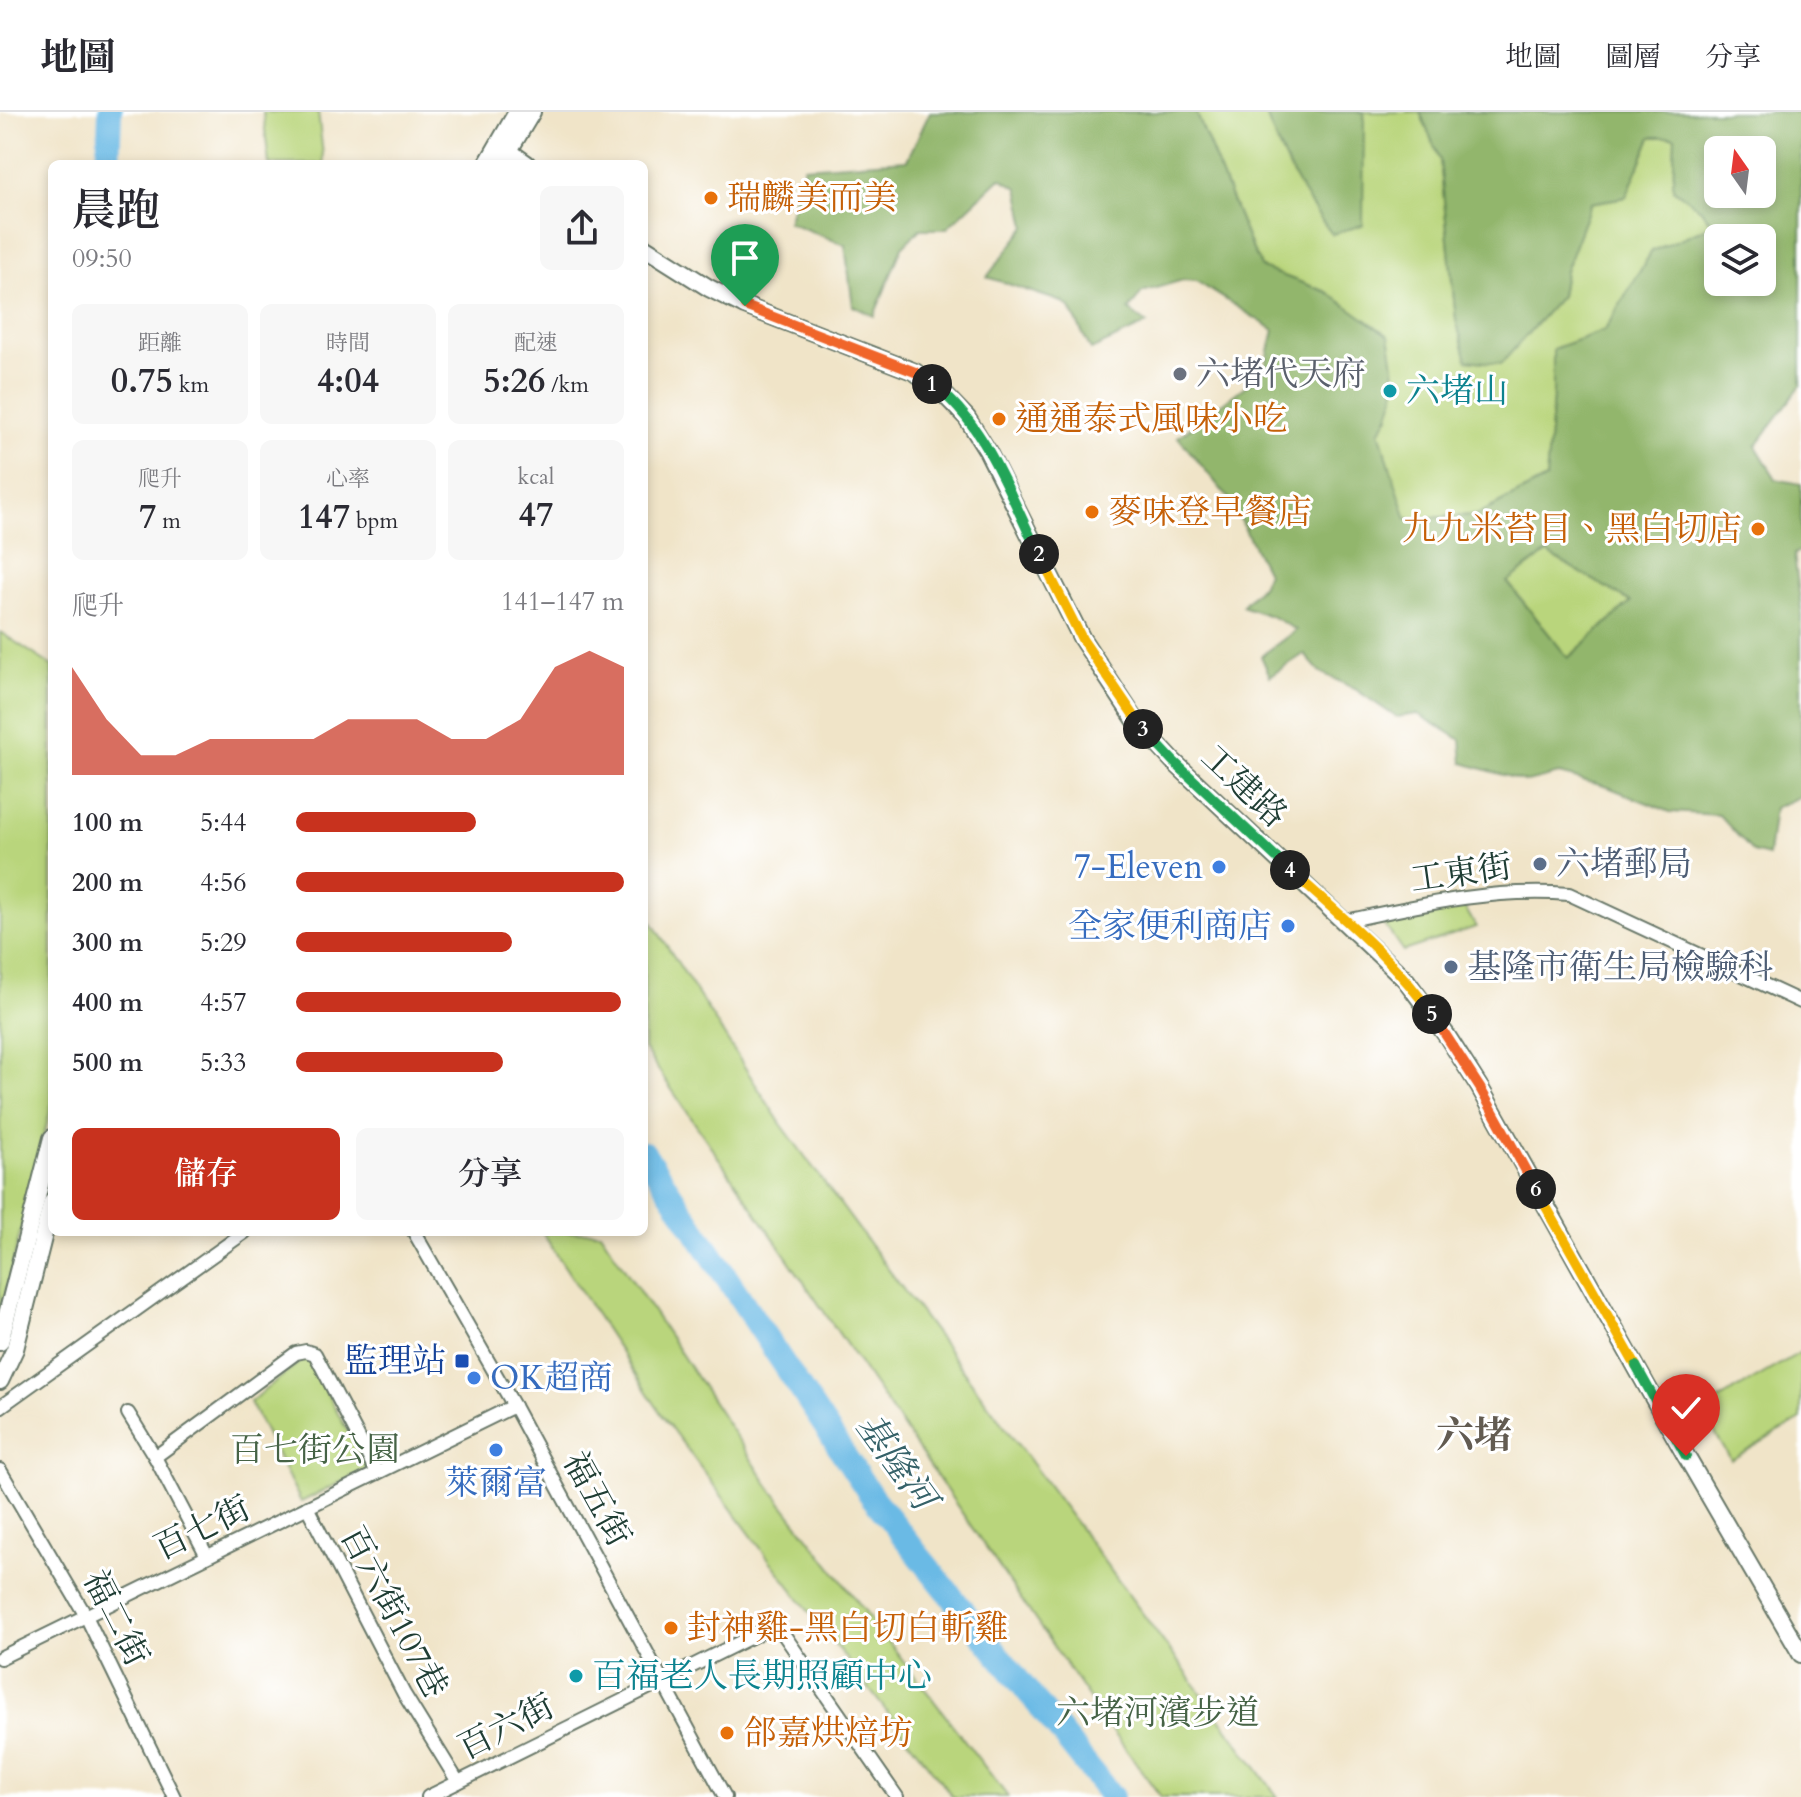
<!DOCTYPE html>
<html lang="zh-TW">
<meta charset="utf-8">
<style>
:root{--surface:#fff;--page:#f7f7f7;--text:#2b2b33;--muted:#7c7c81;--line:#e1e1e2;--accent:#c8321e}
body{margin:0;font-family:Cardo,"Noto Serif TC",serif;background:var(--page);color:var(--text);height:100vh;display:flex;flex-direction:column;font-size:30px;white-space:nowrap}
*{box-sizing:border-box;margin:0}
p{font-size:26px;color:var(--muted)}
.icon{flex:none;width:44px;height:44px;fill:none;stroke:currentColor;stroke-width:2;stroke-linecap:round;stroke-linejoin:round}
.map{position:relative;flex:1;overflow:hidden}
.sheet{position:absolute;left:48px;top:48px;width:600px;height:1076px;display:flex;flex-direction:column;background:var(--surface);border-radius:12px;box-shadow:0 4px 12px #0003}
.sheet>*{flex:none}
.needle{width:52px;rotate:346deg}
.tools{position:absolute;left:1704px;top:24px;display:grid;gap:16px}
.tools a{display:grid;place-items:center;width:72px;height:72px;border-radius:12px;background:var(--surface);box-shadow:0 4px 12px #0003;font-size:40px}
.pin{position:absolute;display:grid;place-items:center;width:68px;height:68px;color:#fff;margin:-82px -34px;border-radius:50% 50% 50% 0;rotate:-45deg;box-shadow:0 0 8px #0007}
.pin .icon{rotate:45deg}
.km{position:absolute;width:40px;height:40px;margin:-20px;border-radius:50%;background:#222;color:#fff;font-size:22px;line-height:40px;text-align:center}
.round{display:grid;place-items:center;flex:none;width:84px;height:84px;border-radius:12px;background:var(--page)}
.summary{display:flex;align-items:center;justify-content:space-between;height:136px;padding:0 24px}
h1{font-size:44px;font-weight:600;line-height:60px}
.metrics{display:grid;grid-template-columns:repeat(3,1fr);gap:12px;height:136px;padding:8px 24px}
.metrics div{display:grid;align-content:center;border-radius:12px;background:var(--page);text-align:center}
.metrics b{font-size:34px;font-weight:600}
.metrics small{font-size:22px;font-weight:400}
.metrics p{font-size:22px}
.chart{height:224px;padding:16px 24px}
.chart p{display:flex;justify-content:space-between}
.chart svg{width:100%;height:144px;margin-top:8px;fill:var(--accent);opacity:.7}
.action{display:flex;gap:16px;margin-top:auto;padding:16px 24px}
.action a{flex:1;height:92px;border-radius:12px;background:var(--accent);color:#fff;font-size:32px;font-weight:600;line-height:92px;text-align:center}
.action a+a{background:var(--page);color:var(--text)}
ul{padding:0 24px;list-style:none;font-size:26px}
li{display:grid;grid-template-columns:128px 96px 1fr;align-items:center;height:60px}
li i{height:20px;border-radius:10px;background:var(--accent)}
header{display:flex;align-items:center;gap:48px;box-sizing:border-box;height:112px;padding:0 40px;background:var(--surface);border-bottom:2px solid var(--line)}
header strong{font-size:38px}
nav{display:flex;gap:44px;margin-inline-start:auto;font-size:28px}
.map>svg:first-child{display:block}
.green{fill:#b9d57c;stroke:#6c8958;stroke-width:2}
.forest{fill:#92b66c;stroke:#587a50;stroke-width:2;fill-rule:evenodd}
.lines{fill:none;stroke-linecap:round;stroke-linejoin:round}
.river{stroke:#6bbae5;stroke-width:24}
.street-casing{stroke:#687768;stroke-width:16}
.secondary-casing{stroke:#687768;stroke-width:20}
.street{stroke:#fff;stroke-width:12}
.secondary{stroke:#fff;stroke-width:16}
.split-1-casing{stroke:#fff;stroke-width:16}
.split-2-casing{stroke:#fff;stroke-width:16}
.split-3-casing{stroke:#fff;stroke-width:16}
.split-4-casing{stroke:#fff;stroke-width:16}
.split-5-casing{stroke:#fff;stroke-width:16}
.split-6-casing{stroke:#fff;stroke-width:16}
.split-7-casing{stroke:#fff;stroke-width:16}
.split-8-casing{stroke:#fff;stroke-width:16}
.split-1{stroke:#f0652b;stroke-width:10}
.split-2{stroke:#22a559;stroke-width:10}
.split-3{stroke:#f5b400;stroke-width:10}
.split-4{stroke:#22a559;stroke-width:10}
.split-5{stroke:#f5b400;stroke-width:10}
.split-6{stroke:#f0652b;stroke-width:10}
.split-7{stroke:#f5b400;stroke-width:10}
.split-8{stroke:#22a559;stroke-width:10}
.food-dot{fill:#e8710a;stroke:#fff;stroke-width:3}
.worship-dot{fill:#6b7280;stroke:#fff;stroke-width:3}
.culture-dot{fill:#0f9aa8;stroke:#fff;stroke-width:3}
.service-dot{fill:#5c6f8a;stroke:#fff;stroke-width:3}
.shop-dot{fill:#3f7fe0;stroke:#fff;stroke-width:3}
.transit-dot{fill:#1a4fb4;stroke:#fff;stroke-width:3}
.labels{text-anchor:middle;dominant-baseline:central;stroke-width:6;stroke-linejoin:round;paint-order:stroke}
.food-label{font-size:34px;fill:#c56008;stroke:#fff;text-anchor:start}
.worship-label{font-size:34px;fill:#5b616d;stroke:#fff;text-anchor:start}
.culture-label{font-size:34px;fill:#0d838f;stroke:#fff;text-anchor:start}
.street-label{font-size:34px;fill:#1f3d34;stroke:#fff}
.service-label{font-size:34px;fill:#4e5e75;stroke:#fff;text-anchor:start}
.shop-label{font-size:34px;fill:#366cbe;stroke:#fff;text-anchor:end}
.transit-label{font-size:34px;fill:#164399;stroke:#fff;text-anchor:end}
.park-label{font-size:34px;fill:#466346;stroke:#fff}
.water-label{font-size:36px;font-style:italic;fill:#366269;stroke:#fff}
.quarter-label{font-size:38px;font-weight:bold;fill:#625b51;stroke:#fff}
</style>
<header>
<strong>地圖</strong>
<nav><a>地圖</a><a>圖層</a><a>分享</a></nav>
</header>
<div class="map">
<svg width="1801" height="1685" viewBox="0 0 1801 1685">
<rect width="100%" height="100%" fill="#fff"/>
<filter id="ink" filterUnits="userSpaceOnUse"><feTurbulence type="fractalNoise" baseFrequency=".0125" numOctaves="2"/><feDisplacementMap in="SourceGraphic" scale="16" xChannelSelector="R" yChannelSelector="G"/><feConvolveMatrix kernelMatrix="1 2 1 2 8 2 1 2 1" color-interpolation-filters="sRGB"/></filter>
<filter id="wash" filterUnits="userSpaceOnUse"><feTurbulence type="fractalNoise" baseFrequency=".006" numOctaves="4" result="noise"/><feDisplacementMap in="SourceGraphic" scale="32" xChannelSelector="R" yChannelSelector="G"/><feGaussianBlur stdDeviation="1.8" result="paint"/><feColorMatrix in="noise" values="0 0 0 0 0 0 0 0 0 0 0 0 0 0 0 0 0 1.4 0 .05"/><feComposite in="paint" operator="in"/></filter>
<g filter="url(#wash)">
<rect width="100%" height="100%" fill="#f0e4c8"/>
<g class="green">
<polygon points="263,0 318,0 324,52 269,52"/>
<path d="M1196,0H1265C1280,43 1304,86 1332,122L1364,0H1420L1440,48L1456,208L1468,248L1561,184L1565,159L1591,90L1626,85L1651,25L1675,24L1673,77L1701,97L1712,114L1652,139L1605,218L1553,237V285L1546,367L1477,403L1406,407L1379,320L1390,303L1327,180L1262,156L1248,128Z"/>
<polygon points="1547,441 1631,490 1568,546 1507,469"/>
<polygon points="0,520 52,554 52,991 0,1203"/>
<polygon points="1464,794 1476,815 1403,839 1384,812"/>
<polygon points="644,798 781,1012 1278,1685 1161,1685 1097,1598 644,937"/>
<polygon points="542,1120 600,1120 771,1377 1008,1685 953,1685 768,1446 666,1309"/>
<polygon points="1801,1240 1801,1307 1731,1348 1701,1298"/>
<polygon points="307,1244 368,1357 301,1390 250,1290"/>
</g>
<g class="forest">
<path d="M930,0H1196L1248,128L1262,156L1327,180L1389,224C1396,262 1402,286 1379,320L1407,407L1477,403L1546,367L1553,285V237L1605,218L1652,139L1712,113L1701,97L1673,77L1675,25H1651L1626,85L1591,91L1565,159L1561,184L1501,252L1467,248L1456,208L1440,48L1420,0H1801V273L1756,334L1776,367L1801,372V438L1794,442L1801,496V684L1774,696L1768,744L1753,740L1719,703L1670,700L1608,675L1559,662L1527,670L1463,651L1461,628L1418,602L1396,605L1355,577L1320,560L1304,542L1270,564L1261,544L1296,518L1273,505L1242,494L1261,474L1267,461L1230,388L1178,325L1264,260L1274,218L1196,169L1183,168L1142,180L1129,198L1147,212L1091,238L1070,196L1062,190L987,165L1026,114L1018,76L1000,66L946,117H920L902,135L874,204L853,194L845,133L788,110L804,55L907,48ZM1718,38H1762V82H1718ZM1718,126H1762V170H1718ZM1547,441L1631,490L1568,546L1507,470Z"/>
<path d="M1265,0H1364L1363,113L1332,122C1304,86 1280,43 1265,0Z"/>
</g>
<g class="lines">
<g class="river">
<polyline points="108,52 110,0"/>
<polyline points="644,1041 872,1385 1112,1685"/>
</g>
</g>
</g>
<g filter="url(#ink)">
<g class="lines">
<g class="street-casing">
<g id="street">
<path d="M1346,809C1421,793 1490,776 1569,782L1801,890"/>
<polyline points="414,1120 514,1294 725,1685"/>
<polyline points="0,1295 245,1120"/>
<polyline points="128,1301 155,1345 207,1444"/>
<polyline points="155,1345 296,1241 306,1239 315,1242 377,1361"/>
<polyline points="0,1358 86,1504 174,1685"/>
<polyline points="307,1395 404,1582 458,1670"/>
<polyline points="0,1546 514,1294"/>
<polyline points="428,1685 765,1518 782,1520 897,1685"/>
</g>
</g>
<g class="secondary-casing">
<g id="secondary">
<polyline points="503,35 527,52"/>
<polyline points="487,52 517,0"/>
<polyline points="501,52 532,0"/>
<polyline points="644,135 709,176 745,194 915,260 942,280 967,306 987,338 1082,527 1136,609 1173,649 1406,868 1447,924 1480,976 1686,1344 1801,1542"/>
<polyline points="0,1230 52,1026"/>
<polyline points="0,1269 15,1237 52,1090"/>
</g>
</g>
<use href="#street" class="street"/>
<use href="#secondary" class="secondary"/>
</g>
</g>
<g class="lines" filter="url(#ink)">
<g class="split-1-casing">
<polyline id="split-1" points="745,194 915,260 932,272"/>
</g>
<g class="split-2-casing">
<path id="split-2" d="M932,272C986,311 1010,385 1039,442"/>
</g>
<g class="split-3-casing">
<polyline id="split-3" points="1039,442 1082,527 1143,617"/>
</g>
<g class="split-4-casing">
<polyline id="split-4" points="1143,617 1173,649 1290,758"/>
</g>
<g class="split-5-casing">
<path id="split-5" d="M1290,758C1339,803 1394,847 1432,902"/>
</g>
<g class="split-6-casing">
<polyline id="split-6" points="1432,902 1480,976 1536,1077"/>
</g>
<g class="split-7-casing">
<polyline id="split-7" points="1536,1077 1636,1254"/>
</g>
<g class="split-8-casing">
<polyline id="split-8" points="1636,1254 1686,1344"/>
</g>
<use href="#split-1" class="split-1"/>
<use href="#split-2" class="split-2"/>
<use href="#split-3" class="split-3"/>
<use href="#split-4" class="split-4"/>
<use href="#split-5" class="split-5"/>
<use href="#split-6" class="split-6"/>
<use href="#split-7" class="split-7"/>
<use href="#split-8" class="split-8"/>
</g>
<g class="food-dot">
<circle cx="711" cy="86" r="8"/>
<circle cx="999" cy="307" r="8"/>
<circle cx="1092" cy="400" r="8"/>
<circle cx="1758" cy="417" r="8"/>
<circle cx="671" cy="1516" r="8"/>
<circle cx="727" cy="1621" r="8"/>
</g>
<circle class="worship-dot" cx="1180" cy="262" r="8"/>
<g class="culture-dot">
<circle cx="1390" cy="279" r="8"/>
<circle cx="576" cy="1564" r="8"/>
</g>
<g class="service-dot">
<circle cx="1540" cy="752" r="8"/>
<circle cx="1451" cy="855" r="8"/>
</g>
<g class="shop-dot">
<circle cx="1219" cy="755" r="8"/>
<circle cx="1288" cy="814" r="8"/>
<circle cx="474" cy="1266" r="8"/>
<circle cx="496" cy="1338" r="8"/>
</g>
<rect class="transit-dot" x="454" y="1241" width="16" height="16" rx="4"/>
<g class="labels">
<g class="food-label">
<text x="727" y="86">瑞麟美而美</text>
<text x="1015" y="307">通通泰式風味小吃</text>
<text x="1108" y="400">麥味登早餐店</text>
<text x="1742" y="417" text-anchor="end">九九米苔目、黑白切店</text>
<text x="687" y="1516">封神雞-黑白切白斬雞</text>
<text x="743" y="1621">郃嘉烘焙坊</text>
</g>
<g class="worship-label">
<text x="1196" y="262">六堵代天府</text>
</g>
<g class="culture-label">
<text x="1406" y="279">六堵山</text>
<text x="592" y="1564">百福老人長期照顧中心</text>
</g>
<g class="street-label">
<text transform="translate(1244 674) rotate(43)">工建路</text>
<text transform="translate(1461 761) rotate(-8)">工東街</text>
<text transform="translate(597 1387) rotate(61)">福五街</text>
<text transform="translate(202 1416) rotate(-26)">百七街</text>
<text transform="translate(394 1500) rotate(62)">百六街107巷</text>
<text transform="translate(116 1506) rotate(63)">福二街</text>
<text transform="translate(506 1615) rotate(-27)">百六街</text>
</g>
<g class="service-label">
<text x="1556" y="752">六堵郵局</text>
<text x="1467" y="855">基隆市衛生局檢驗科</text>
</g>
<g class="shop-label">
<text x="1203" y="755">7-Eleven</text>
<text x="1272" y="814">全家便利商店</text>
<text x="490" y="1266" text-anchor="start">OK超商</text>
<text x="496" y="1371" text-anchor="middle">萊爾富</text>
</g>
<g class="transit-label">
<text x="446" y="1249">監理站</text>
</g>
<g class="park-label">
<text x="315" y="1338">百七街公園</text>
<text x="1158" y="1601">六堵河濱步道</text>
</g>
<g class="water-label">
<text transform="translate(896 1350) rotate(54)">基隆河</text>
</g>
<g class="quarter-label">
<text x="1474" y="1324">六堵</text>
</g>
</g>
</svg>
<div class="tools">
<a><svg class="needle" viewBox="-14 -14 28 28"><path d="M0-13l5 13h-10z" fill="#e53935"/><path d="M0 13l5-13h-10z" fill="#7c7c81"/></svg></a>
<a><svg class="icon" aria-label="layers" viewBox="0 0 24 24"><path d="M12 4l9 5-9 5-9-5zM3 14l9 5 9-5"/></svg></a>
</div>
<div class="pin" style="left:745px;top:194px;background:#1e9e55"><svg class="icon" aria-label="arrive" viewBox="0 0 24 24"><path d="M6 21V4h12l-3 4 3 4H6"/></svg></div>
<div class="pin" style="left:1686px;top:1344px;background:#d93025"><svg class="icon" aria-label="check" viewBox="0 0 24 24"><path d="M5 12l5 5 9-10"/></svg></div>
<b class="km" style="left:932px;top:272px">1</b>
<b class="km" style="left:1039px;top:442px">2</b>
<b class="km" style="left:1143px;top:617px">3</b>
<b class="km" style="left:1290px;top:758px">4</b>
<b class="km" style="left:1432px;top:902px">5</b>
<b class="km" style="left:1536px;top:1077px">6</b>
<section class="sheet">
<div class="summary"><div><h1>晨跑</h1><p>09:50</p></div><a class="round"><svg class="icon" aria-label="share" viewBox="0 0 24 24"><path d="M12 15V3M7 8l5-5 5 5M5 13v7h14v-7"/></svg></a></div>
<div class="metrics">
<div><p>距離</p><b>0.75<small> km</small></b></div>
<div><p>時間</p><b>4:04</b></div>
<div><p>配速</p><b>5:26<small> /km</small></b></div>
</div>
<div class="metrics">
<div><p>爬升</p><b>7<small> m</small></b></div>
<div><p>心率</p><b>147<small> bpm</small></b></div>
<div><p>kcal</p><b>47</b></div>
</div>
<div class="chart"><p><span>爬升</span>141–147 m</p>
<svg viewBox="0 0 160 44" preserveAspectRatio="none"><path d="M0 44V11L10 27L20 38L30 38L40 33L50 33L60 33L70 33L80 27L90 27L100 27L110 33L120 33L130 27L140 11L150 6L160 11V44z"/></svg>
</div>
<ul>
<li><b>100 m</b>5:44<i style="width:55%"></i></li>
<li><b>200 m</b>4:56<i style="width:100%"></i></li>
<li><b>300 m</b>5:29<i style="width:66%"></i></li>
<li><b>400 m</b>4:57<i style="width:99%"></i></li>
<li><b>500 m</b>5:33<i style="width:63%"></i></li>
</ul>
<div class="action"><a>儲存</a><a>分享</a></div>
</section>
</div>
